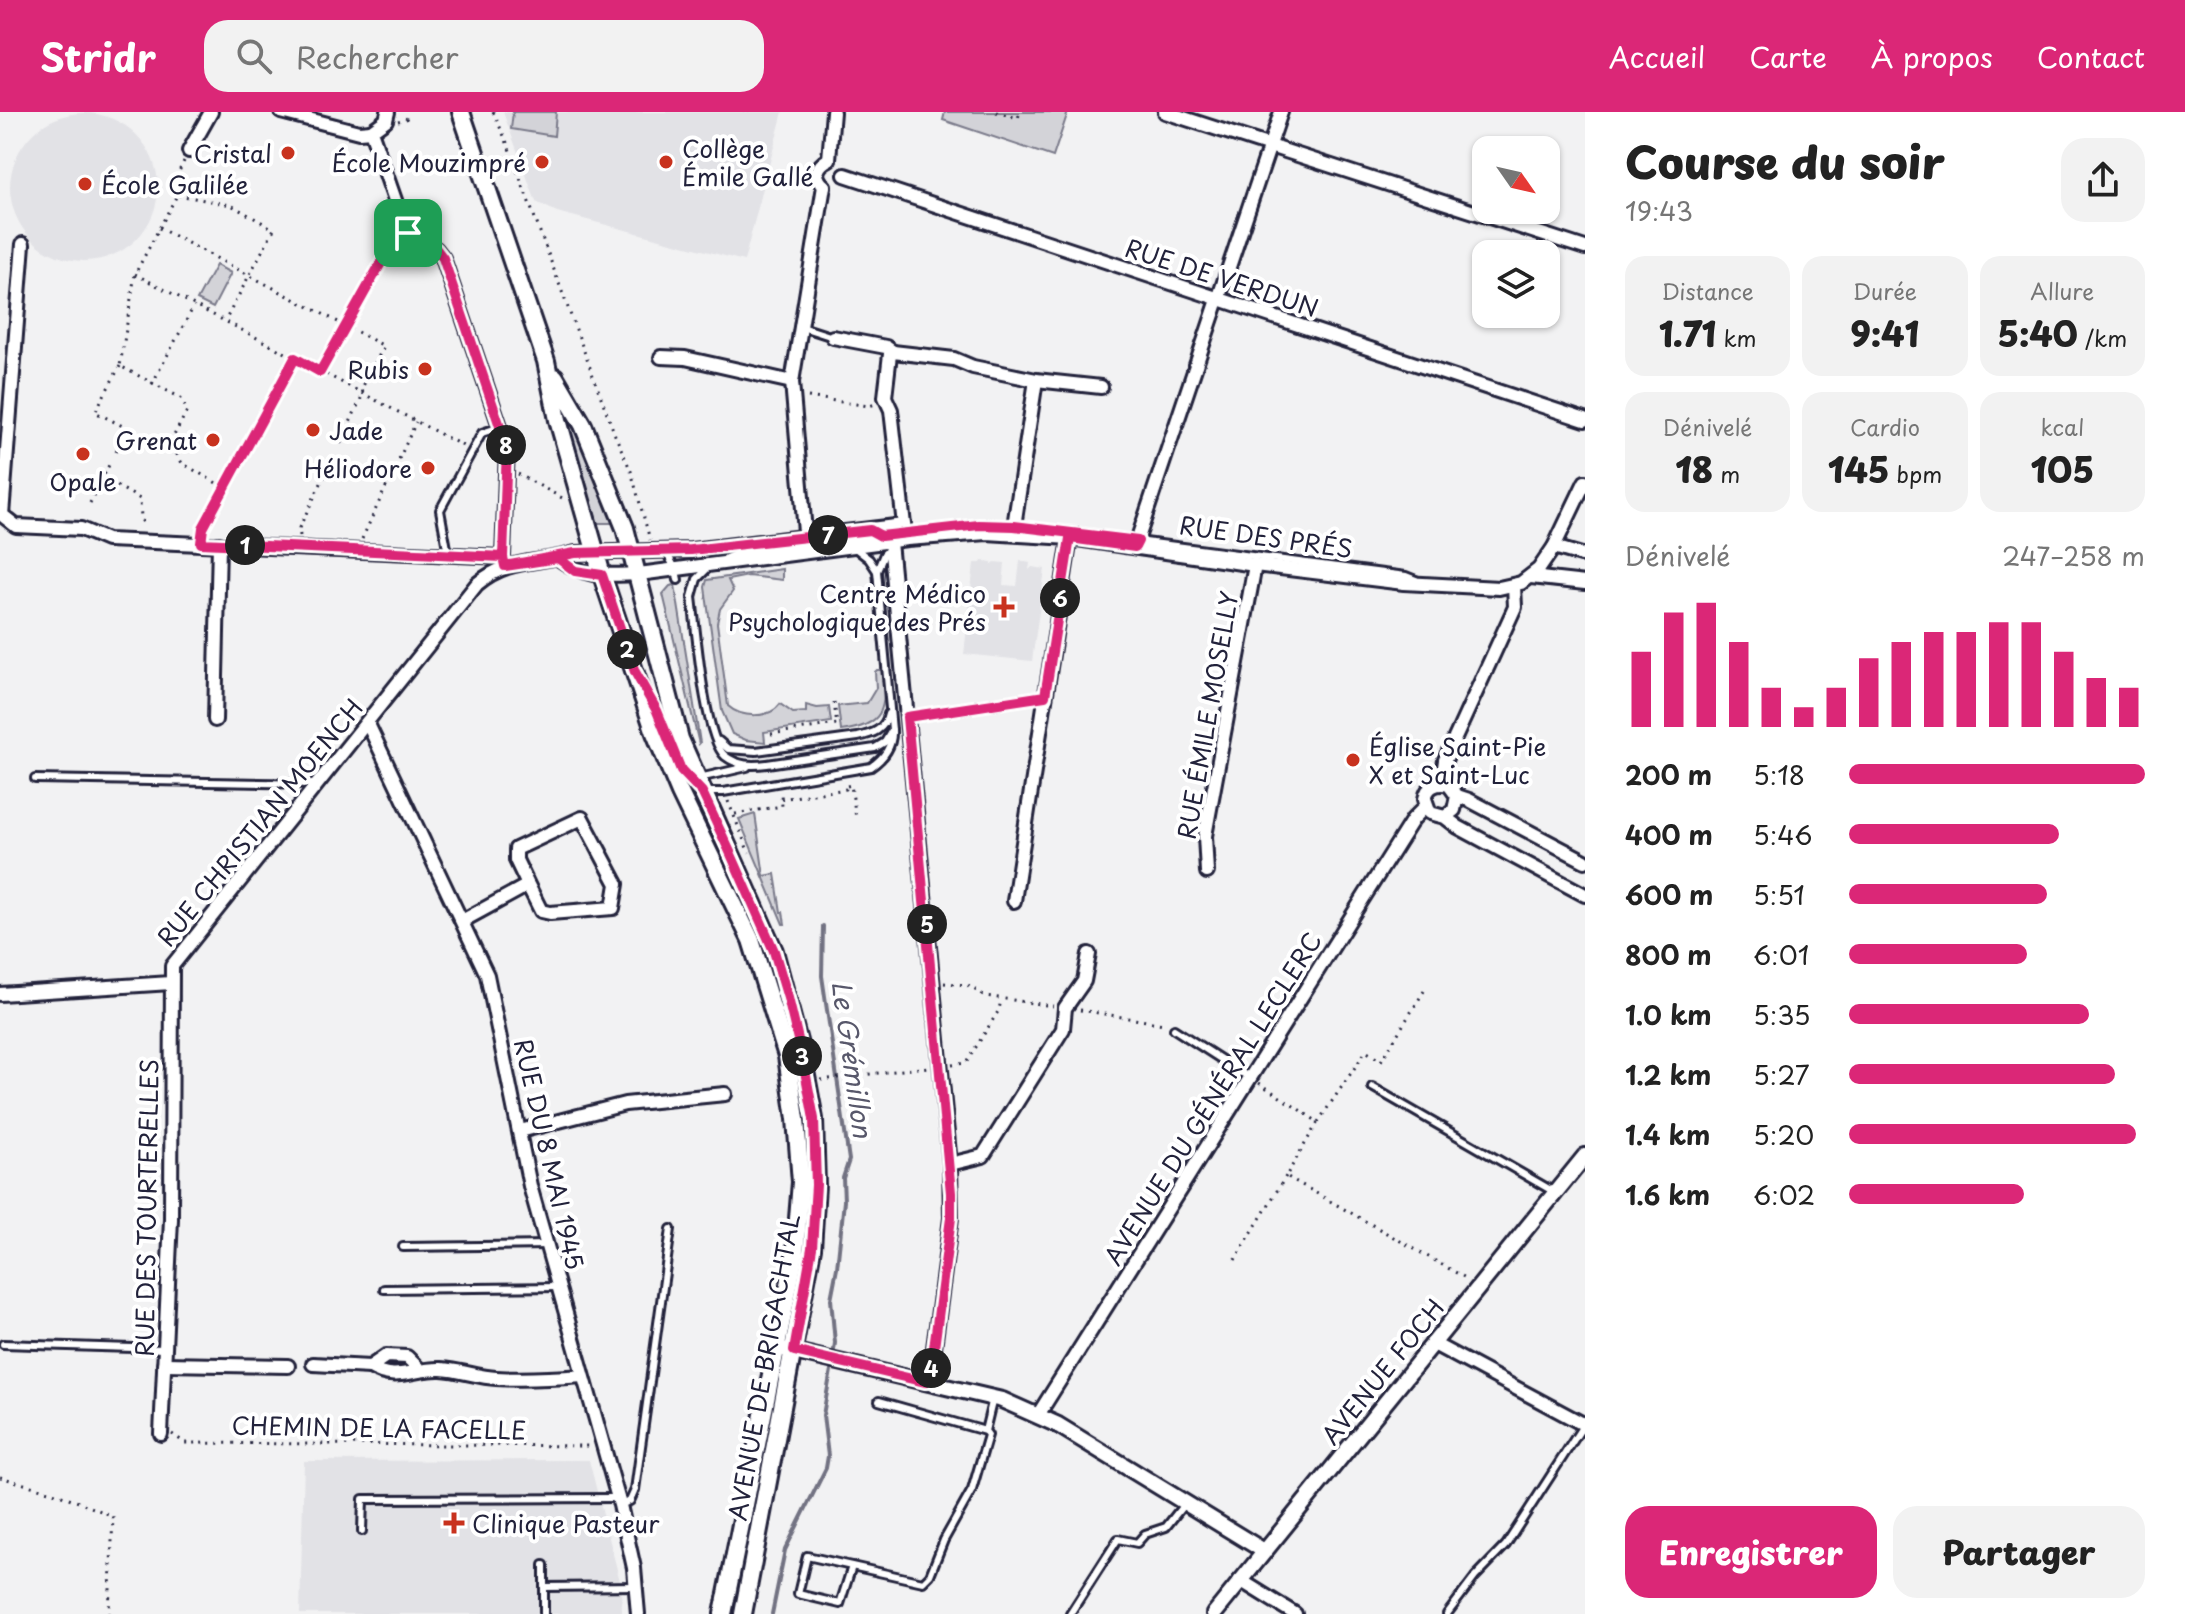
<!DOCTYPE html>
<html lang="fr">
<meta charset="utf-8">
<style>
:root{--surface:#fff;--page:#f2f2f2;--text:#222;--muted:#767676;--accent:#db2777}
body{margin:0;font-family:"Playpen Sans",sans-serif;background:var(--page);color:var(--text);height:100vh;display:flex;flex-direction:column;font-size:30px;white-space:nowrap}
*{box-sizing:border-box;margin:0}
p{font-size:26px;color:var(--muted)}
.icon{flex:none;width:44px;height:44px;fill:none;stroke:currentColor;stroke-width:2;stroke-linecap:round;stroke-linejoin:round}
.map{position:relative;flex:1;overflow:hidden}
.details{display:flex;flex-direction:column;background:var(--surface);width:600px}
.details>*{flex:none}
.needle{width:52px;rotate:124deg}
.fabs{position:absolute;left:1472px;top:24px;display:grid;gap:16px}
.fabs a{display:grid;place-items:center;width:88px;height:88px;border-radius:16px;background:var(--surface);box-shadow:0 2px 6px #0004;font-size:40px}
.pin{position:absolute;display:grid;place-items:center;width:68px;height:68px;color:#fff;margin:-34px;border-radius:16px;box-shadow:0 4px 12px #0006}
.km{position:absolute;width:40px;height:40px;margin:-20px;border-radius:50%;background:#222;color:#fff;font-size:22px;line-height:40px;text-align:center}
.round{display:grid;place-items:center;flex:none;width:84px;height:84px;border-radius:24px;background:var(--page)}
.overview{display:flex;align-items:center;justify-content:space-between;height:136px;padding:0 40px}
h1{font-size:44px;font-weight:800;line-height:60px}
.metrics{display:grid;grid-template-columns:repeat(3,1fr);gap:12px;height:136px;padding:8px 40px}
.metrics div{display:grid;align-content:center;border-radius:20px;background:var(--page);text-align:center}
.metrics b{font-size:34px;font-weight:800}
.metrics small{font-size:22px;font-weight:400}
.metrics p{font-size:22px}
.chart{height:224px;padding:16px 40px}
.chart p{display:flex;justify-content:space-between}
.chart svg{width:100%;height:144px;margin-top:8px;stroke:var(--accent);stroke-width:6}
.cta{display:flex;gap:16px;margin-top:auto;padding:16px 40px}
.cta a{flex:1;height:92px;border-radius:24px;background:var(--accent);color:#fff;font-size:32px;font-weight:800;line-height:92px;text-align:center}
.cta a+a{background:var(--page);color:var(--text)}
ul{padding:0 40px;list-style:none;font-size:26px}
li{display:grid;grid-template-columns:128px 96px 1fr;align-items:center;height:60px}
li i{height:20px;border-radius:10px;background:var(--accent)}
header{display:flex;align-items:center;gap:48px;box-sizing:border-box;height:112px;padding:0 40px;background:var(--accent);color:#fff}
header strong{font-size:38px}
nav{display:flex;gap:44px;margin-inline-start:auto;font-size:28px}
.search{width:560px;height:72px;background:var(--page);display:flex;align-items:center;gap:20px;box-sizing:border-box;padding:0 28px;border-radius:24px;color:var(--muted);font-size:30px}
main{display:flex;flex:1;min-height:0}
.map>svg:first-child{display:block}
.built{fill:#e2e2e6}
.green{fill:#d3d3d8;stroke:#7a7a8a;stroke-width:2}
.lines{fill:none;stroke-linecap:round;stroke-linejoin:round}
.stream{stroke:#727282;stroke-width:4}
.service-casing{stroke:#22223b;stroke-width:12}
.minor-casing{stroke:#22223b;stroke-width:18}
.tertiary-casing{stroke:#22223b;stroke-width:20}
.secondary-casing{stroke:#22223b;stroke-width:22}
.path{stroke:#22223b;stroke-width:3;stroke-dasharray:2 6;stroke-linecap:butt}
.service{stroke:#fff;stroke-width:6}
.minor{stroke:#fff;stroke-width:12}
.tertiary{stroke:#fff;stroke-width:14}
.secondary{stroke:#fff;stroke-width:16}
.route-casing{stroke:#fff;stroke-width:16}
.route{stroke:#db2777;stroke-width:10}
.poi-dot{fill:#c8321e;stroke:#fff;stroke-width:3}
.labels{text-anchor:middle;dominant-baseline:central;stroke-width:8;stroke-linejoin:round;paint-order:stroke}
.poi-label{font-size:24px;fill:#22223b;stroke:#fff;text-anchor:end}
.street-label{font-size:24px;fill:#22223b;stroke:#fff}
.water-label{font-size:26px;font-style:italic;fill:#58586b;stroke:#fff}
</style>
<header>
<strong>Stridr</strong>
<div class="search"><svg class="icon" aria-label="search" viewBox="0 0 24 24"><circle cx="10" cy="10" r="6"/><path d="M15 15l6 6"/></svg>Rechercher</div>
<nav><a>Accueil</a><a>Carte</a><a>À propos</a><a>Contact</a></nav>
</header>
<main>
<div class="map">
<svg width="1585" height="1502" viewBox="0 0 1585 1502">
<rect width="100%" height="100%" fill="#f2f2f3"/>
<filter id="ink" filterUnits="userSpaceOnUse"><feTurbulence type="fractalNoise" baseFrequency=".0125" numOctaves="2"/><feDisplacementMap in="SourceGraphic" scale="16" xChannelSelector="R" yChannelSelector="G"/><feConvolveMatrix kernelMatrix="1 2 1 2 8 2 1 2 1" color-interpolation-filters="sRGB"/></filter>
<g filter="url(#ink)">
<g class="built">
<polygon points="503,0 783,0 744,149 557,100 536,90"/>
<circle cx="84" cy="75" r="74"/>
<polygon points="982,449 992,450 992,453 995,450 1005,451 1003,473 1017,474 1020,449 1030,451 1029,458 1032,455 1045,457 1032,549 964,542 974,451 981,451"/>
<polygon points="589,1348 621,1473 622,1502 300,1502 304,1349"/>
</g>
<g class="green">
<polygon points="513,0 556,0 554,24 511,17"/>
<polygon points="945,0 1068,0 1053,45 943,8"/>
<polygon points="216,153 231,161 213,196 197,188"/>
<polygon points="564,283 615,411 596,411 560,286"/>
<path d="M782,457V468L748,464L728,468L733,479L720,497L717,511L728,594C741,606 770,607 780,592L793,601L806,600V593L817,596L829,595L831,610L764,620L765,630L746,628L732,622L722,599L705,475L707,468Z"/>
<polygon points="675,473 700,631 699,632 663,482 670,474"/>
<path d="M877,558H882C887,598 884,613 841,619L838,594L867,591L876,576L875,560Z"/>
<polygon points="755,702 764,764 775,762 781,800 783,800 785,812 783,812 739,707"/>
</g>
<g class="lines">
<g class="stream">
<polyline points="823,814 822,864 849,1048 843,1066 844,1089 837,1156 831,1187 835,1231 833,1245"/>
<polyline points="772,1502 785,1438 826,1356 828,1344 823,1303 832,1253"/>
</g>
<g class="service-casing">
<g id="service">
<polyline points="802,215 833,225"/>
<polyline points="855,436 869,447 877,459"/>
<polyline points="666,440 676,458 678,468"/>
<polyline points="448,442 440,398 482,321 500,315"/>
<polyline points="726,446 737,441 979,413 1069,420 1406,464 1416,468"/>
<path d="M709,455L697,467L692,485C696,516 704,625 725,644C738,654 752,654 767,652L875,636L885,630L892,618L877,459L884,442L890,436"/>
<polyline points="652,591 681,658 694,672"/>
<polyline points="907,605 1045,584"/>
<path d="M719,629L728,637L756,639L858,625C872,622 885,618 888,602"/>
<polyline points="699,666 747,655"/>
<polyline points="35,667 316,672"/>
<path d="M706,680H723L871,655C884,646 893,635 892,618"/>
<polyline points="1174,917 1250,966"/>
<polyline points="1372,975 1556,1081"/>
<polyline points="403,1135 547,1133"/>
<polyline points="384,1177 558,1175"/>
<polyline points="3,1232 165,1237"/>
<polyline points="879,1289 985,1319"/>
<polyline points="620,1393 630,1389 635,1378 671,1117"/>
<polyline points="362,1419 363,1387 617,1386"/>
<polyline points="544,1453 544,1502"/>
<polyline points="852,1454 840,1492 798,1482 807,1444 923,1470 930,1463 944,1428 972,1378 988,1323 985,1319 993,1286"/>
<polyline points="544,1475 637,1474"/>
<polyline points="1070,1502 1118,1427 1137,1431 1145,1422 1166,1415 1185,1391"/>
<polyline points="1447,1502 1475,1465 1506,1433 1584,1312"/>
</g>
</g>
<g class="minor-casing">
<g id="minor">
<polyline points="281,0 359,20 371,19"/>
<polyline points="1165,0 1585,136"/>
<polyline points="371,19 405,117 436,137 443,146 507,335 503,445"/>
<polyline points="371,19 386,8 388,0"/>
<polyline points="189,39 211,0"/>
<polyline points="829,47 833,0"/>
<polyline points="845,63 1585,308"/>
<path d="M824,74C813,64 816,54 829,47"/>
<polyline points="23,132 2,403 16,414 81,417 107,428 503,445 505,454"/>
<polyline points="833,225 886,235 893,240"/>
<polyline points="661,245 685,246 792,270"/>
<polyline points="904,413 891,298 885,285 890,242 893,240 954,247 973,255 1036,268 1101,275"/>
<polyline points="1013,421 1036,268"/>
<polyline points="890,430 950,1052 951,1106 932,1251 925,1270"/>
<polyline points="802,432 805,420 792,270 824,74"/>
<polyline points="1135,435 1281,0"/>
<polyline points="1554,435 1585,444"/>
<path d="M558,446C587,467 605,463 639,462L907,427L987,421L1070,426L1255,453L1404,471L1499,476L1521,471L1539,457L1554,435L1585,370"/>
<polyline points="1531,465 1585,471"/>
<polyline points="215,608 219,432"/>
<polyline points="367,610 487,863 530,1074 620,1393 634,1456 638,1502"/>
<polyline points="1442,671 1445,648 1515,495 1514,474"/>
<polyline points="1457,684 1469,688 1585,749"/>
<path d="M1445,705L1454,698L1457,684L1449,673C1437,670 1427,674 1425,687L1430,701L1445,705L1458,715L1585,783"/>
<polyline points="1207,760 1205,724 1255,453"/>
<polyline points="1014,789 1070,426"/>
<polyline points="462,809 528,773 541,799 550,801 613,796 617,772 582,706 516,737 516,748 528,773"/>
<polyline points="0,882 171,871"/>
<polyline points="520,1019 625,992 725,982"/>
<polyline points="950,1052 983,1044 1063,917 1065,896 1084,869 1089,842"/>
<polyline points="1432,1231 1585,1313"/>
<polyline points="164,1252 288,1254"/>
<polyline points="313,1252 370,1255"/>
<path d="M419,1257L407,1245L386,1244L370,1255C396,1271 413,1256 441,1257C460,1258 478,1265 496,1266C525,1268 555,1266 583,1264"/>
<polyline points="1038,1303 1413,707 1426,694"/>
<path d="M161,1322L171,1107L172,854L477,472C509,445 537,453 575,441L691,438L904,413"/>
<polyline points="1240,1468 1295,1502"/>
</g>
</g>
<g class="tertiary-casing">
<g id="tertiary">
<polyline points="783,1237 1002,1288 1058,1313 1264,1439"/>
<polyline points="1214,1502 1585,1044"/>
</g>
</g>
<g class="secondary-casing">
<g id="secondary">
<polyline points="461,0 546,249 558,308 602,463 655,621 680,681 751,828 787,944 796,1007 801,1070 795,1143 723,1502"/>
<polyline points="555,265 583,313 625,416 680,627 774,839 803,948 814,1007 816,1073 812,1136 743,1502"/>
</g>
</g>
<g class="path">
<polyline points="493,0 506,28 615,323 631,359 650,428"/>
<polyline points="996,0 1018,6 1020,0"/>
<polyline points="398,9 406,7 409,0"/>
<polyline points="184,49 173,72 177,83 135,162 120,254 181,286 187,299 170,331 182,351 225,376"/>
<polyline points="178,83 231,93 274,117 225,209"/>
<polyline points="159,116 384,234 362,276 363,282 338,337"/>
<polyline points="135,162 465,335"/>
<polyline points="120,254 95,300 160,333 170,331"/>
<polyline points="320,260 391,133 398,126"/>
<polyline points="152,272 194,194"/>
<polyline points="808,285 869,294 876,292"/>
<polyline points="116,340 128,317"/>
<polyline points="518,362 564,387"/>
<polyline points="103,366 140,387 141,407 145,415"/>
<polyline points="90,391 111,349"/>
<polyline points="203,419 295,246"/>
<polyline points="300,424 299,416 334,345"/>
<polyline points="362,427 416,310"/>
<polyline points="834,590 837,614"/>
<polyline points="771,622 837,612"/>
<polyline points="847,674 851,673 856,706"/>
<polyline points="781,687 846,677 846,674"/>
<polyline points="728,689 749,741"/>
<polyline points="735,702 782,694 781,682"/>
<polyline points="944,871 967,873 985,884 1053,894"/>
<polyline points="1080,898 1164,912"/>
<polyline points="952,953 966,951 999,898 1001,887"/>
<polyline points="821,968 928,955"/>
<polyline points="1259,971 1318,1010 1286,1064 1469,1168"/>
<polyline points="1318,1010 1366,939 1381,949 1424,879"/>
<polyline points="1235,1148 1286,1064"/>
<polyline points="172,1322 185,1331 590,1334"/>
<polyline points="0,1365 59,1382 113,1404 109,1502"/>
</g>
<use href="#service" class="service"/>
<use href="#minor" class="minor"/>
<use href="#tertiary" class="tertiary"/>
<use href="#secondary" class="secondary"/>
</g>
</g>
<g class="lines" filter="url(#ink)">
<g class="route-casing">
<polyline id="route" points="408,121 391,133 320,260 295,246 203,416 201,431 503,445 505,454 558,446 575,459 602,463 635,560 657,599 681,658 702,680 730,740 774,839 788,886 803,948 814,1007 816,1073 812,1136 794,1239 925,1270 932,1251 951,1106 951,1081 907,605 1045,584 1070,426 1135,435 1138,429 1014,414 979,413 881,424 870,418 691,438 575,441 505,454 503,445 507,335 443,146 436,137 408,121"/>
</g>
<use href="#route" class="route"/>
</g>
<g class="poi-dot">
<circle cx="288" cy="41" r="8"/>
<circle cx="542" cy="50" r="8"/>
<circle cx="666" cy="50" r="8"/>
<circle cx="85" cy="72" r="8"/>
<circle cx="425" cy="257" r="8"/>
<circle cx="313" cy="318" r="8"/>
<circle cx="213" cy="328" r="8"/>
<circle cx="83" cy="342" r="8"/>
<circle cx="428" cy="356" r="8"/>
<path d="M1000 483h8v8h8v8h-8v8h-8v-8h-8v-8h8z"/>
<circle cx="1353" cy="648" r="8"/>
<path d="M450 1399h8v8h8v8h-8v8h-8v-8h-8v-8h8z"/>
</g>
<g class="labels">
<g class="poi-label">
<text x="682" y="36" text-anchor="start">Collège<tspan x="682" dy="28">Émile Gallé</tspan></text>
<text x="272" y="41">Cristal</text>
<text x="526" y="50">École Mouzimpré</text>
<text x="101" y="72" text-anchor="start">École Galilée</text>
<text x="409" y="257">Rubis</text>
<text x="329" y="318" text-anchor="start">Jade</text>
<text x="197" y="328">Grenat</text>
<text x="412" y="356">Héliodore</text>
<text x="83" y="369" text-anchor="middle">Opale</text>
<text x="986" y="481">Centre Médico<tspan x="986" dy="28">Psychologique des Prés</tspan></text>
<text x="1369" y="634" text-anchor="start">Église Saint-Pie<tspan x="1369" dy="28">X et Saint-Luc</tspan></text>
<text x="472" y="1411" text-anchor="start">Clinique Pasteur</text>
</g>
<g class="street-label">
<text transform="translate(1222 165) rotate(18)">RUE DE VERDUN</text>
<text transform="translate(1266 424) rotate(8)">RUE DES PRÉS</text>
<text transform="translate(1207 603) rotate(-80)">RUE ÉMILE MOSELLY</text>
<text transform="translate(259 710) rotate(-51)">RUE CHRISTIAN MOENCH</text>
<text transform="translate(1212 986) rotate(-58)">AVENUE DU GÉNÉRAL LECLERC</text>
<text transform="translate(550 1042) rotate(77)">RUE DU 8 MAI 1945</text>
<text transform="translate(146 1096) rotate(-89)">RUE DES TOURTERELLES</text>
<text transform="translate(763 1255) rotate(-80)">AVENUE DE BRIGACHTAL</text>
<text transform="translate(1382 1259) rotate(-51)">AVENUE FOCH</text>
<text transform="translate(379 1315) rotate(1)">CHEMIN DE LA FACELLE</text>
</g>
<g class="water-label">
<text transform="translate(853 947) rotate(82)">Le Grémillon</text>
</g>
</g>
</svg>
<div class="fabs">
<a><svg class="needle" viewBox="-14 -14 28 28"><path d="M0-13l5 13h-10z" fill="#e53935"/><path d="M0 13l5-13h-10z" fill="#767676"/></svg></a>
<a><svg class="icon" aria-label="layers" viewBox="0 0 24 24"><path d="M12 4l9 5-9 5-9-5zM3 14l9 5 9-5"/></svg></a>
</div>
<div class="pin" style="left:408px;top:121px;background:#1e9e55"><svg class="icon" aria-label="arrive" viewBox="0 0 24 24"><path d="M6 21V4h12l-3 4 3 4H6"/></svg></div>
<b class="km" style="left:245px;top:433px">1</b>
<b class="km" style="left:627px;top:537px">2</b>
<b class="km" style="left:802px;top:944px">3</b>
<b class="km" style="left:931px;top:1256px">4</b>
<b class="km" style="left:927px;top:812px">5</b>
<b class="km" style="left:1060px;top:486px">6</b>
<b class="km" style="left:828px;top:423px">7</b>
<b class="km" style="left:506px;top:333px">8</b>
</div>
<section class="details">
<div class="overview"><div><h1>Course du soir</h1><p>19:43</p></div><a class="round"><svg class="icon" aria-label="share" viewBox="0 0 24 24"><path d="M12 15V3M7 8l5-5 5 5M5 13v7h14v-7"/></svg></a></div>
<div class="metrics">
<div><p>Distance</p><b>1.71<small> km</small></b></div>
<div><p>Durée</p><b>9:41</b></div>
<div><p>Allure</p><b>5:40<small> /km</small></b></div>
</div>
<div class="metrics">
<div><p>Dénivelé</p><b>18<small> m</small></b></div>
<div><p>Cardio</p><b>145<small> bpm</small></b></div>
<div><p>kcal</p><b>105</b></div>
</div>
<div class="chart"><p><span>Dénivelé</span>247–258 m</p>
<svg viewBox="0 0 160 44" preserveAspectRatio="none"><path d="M5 44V21M15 44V9M25 44V6M35 44V18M45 44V32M55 44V38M65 44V32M75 44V23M85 44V18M95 44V15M105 44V15M115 44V12M125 44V12M135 44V21M145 44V29M155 44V32"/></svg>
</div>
<ul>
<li><b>200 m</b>5:18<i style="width:100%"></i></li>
<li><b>400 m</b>5:46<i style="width:71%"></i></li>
<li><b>600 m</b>5:51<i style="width:67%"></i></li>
<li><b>800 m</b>6:01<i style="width:60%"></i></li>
<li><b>1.0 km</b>5:35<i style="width:81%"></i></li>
<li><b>1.2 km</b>5:27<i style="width:90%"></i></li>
<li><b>1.4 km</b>5:20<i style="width:97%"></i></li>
<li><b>1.6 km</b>6:02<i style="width:59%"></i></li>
</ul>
<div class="cta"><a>Enregistrer</a><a>Partager</a></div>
</section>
</main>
